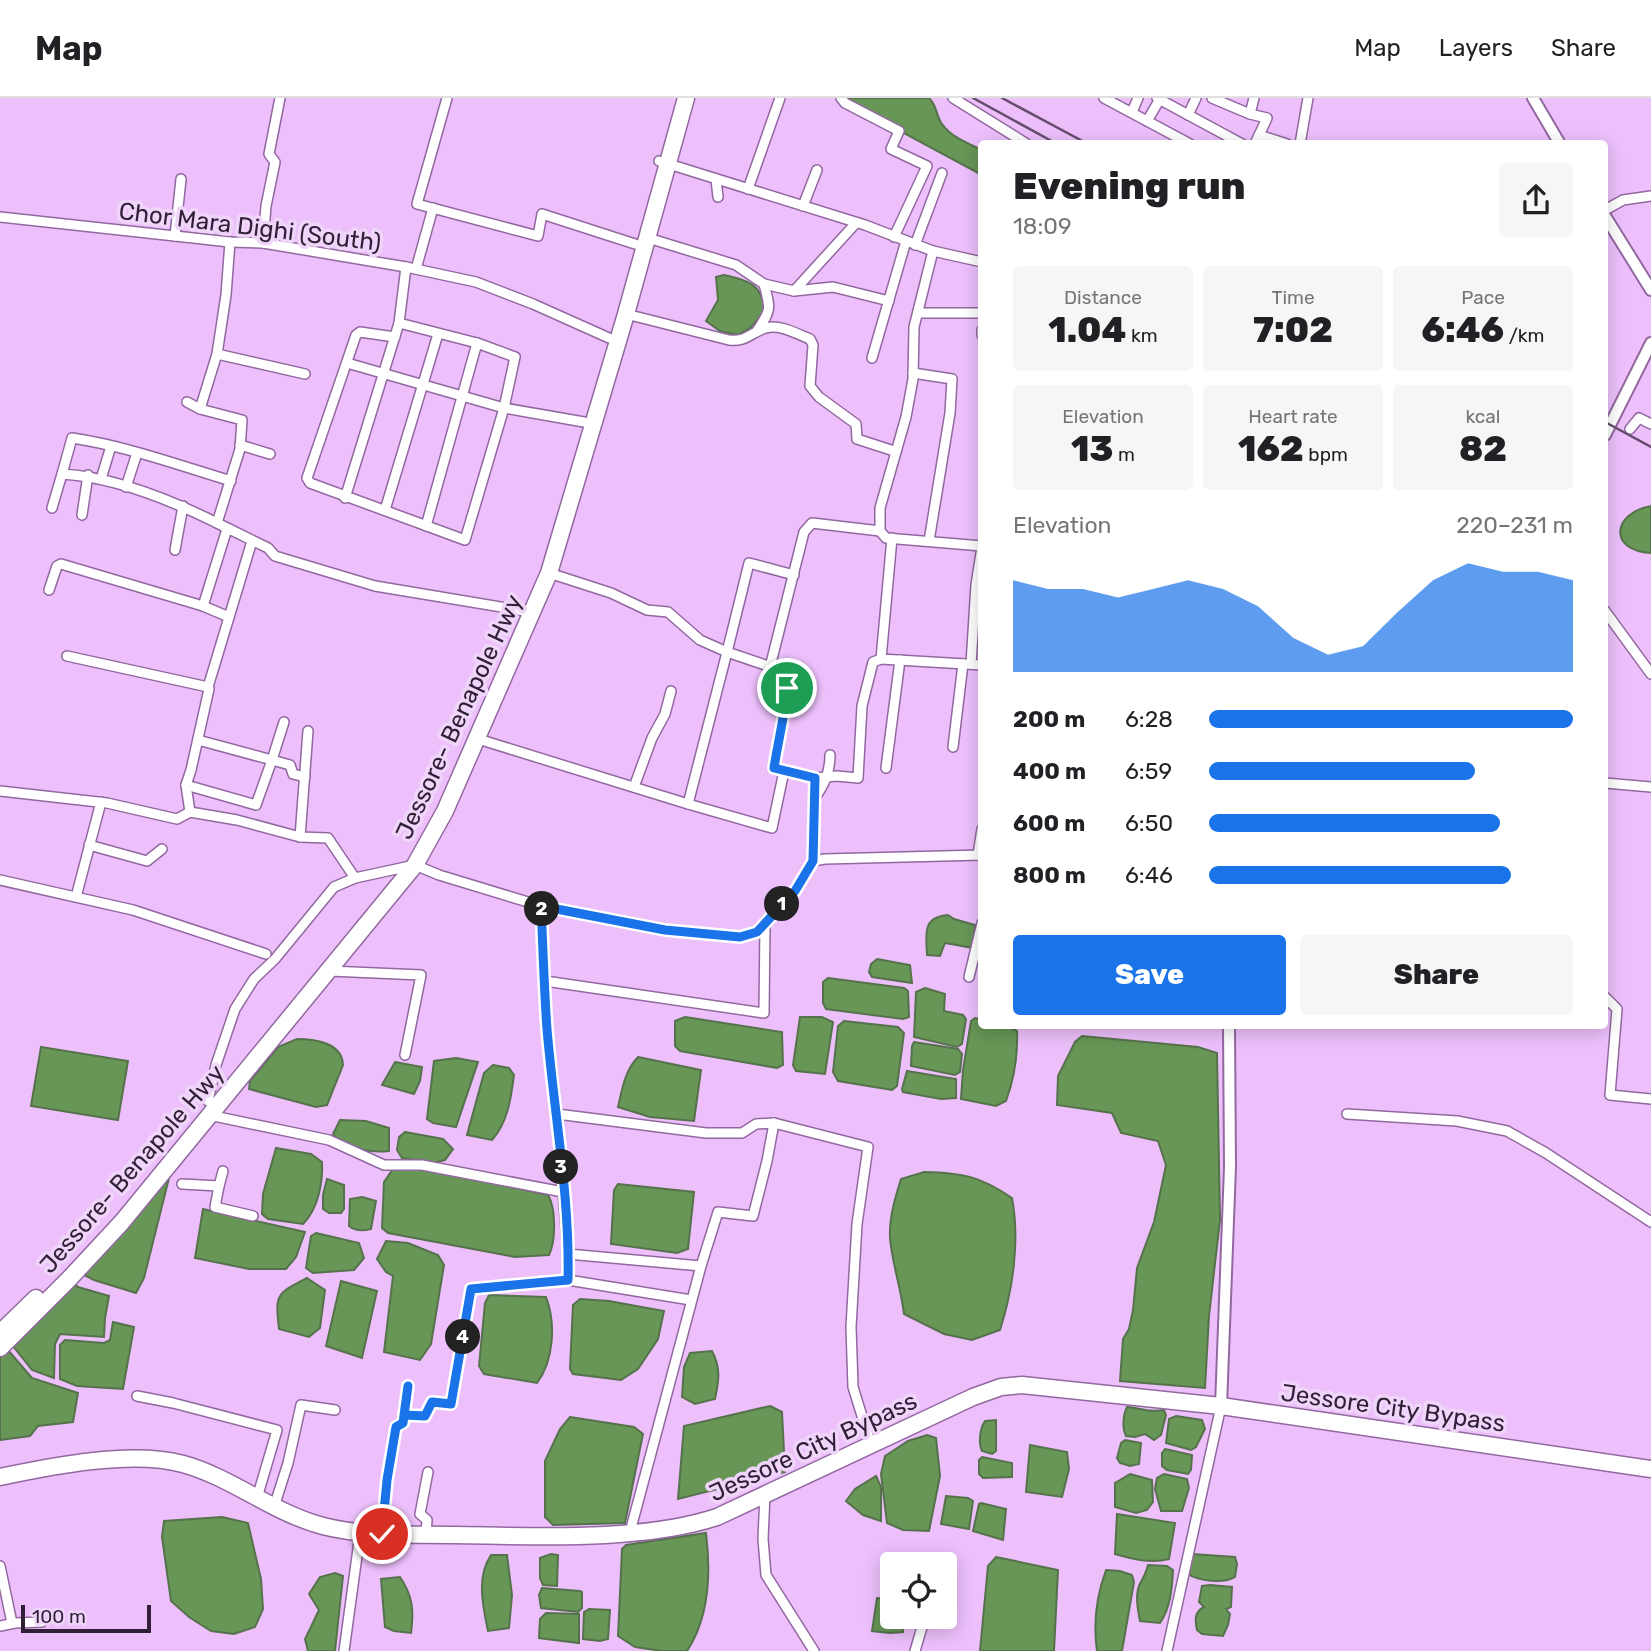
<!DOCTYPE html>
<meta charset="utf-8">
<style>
:root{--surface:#fff;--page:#f6f6f6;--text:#202124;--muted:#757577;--line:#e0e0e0;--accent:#1a73e8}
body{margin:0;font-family:Rubik,sans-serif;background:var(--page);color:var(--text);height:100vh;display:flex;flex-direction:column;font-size:26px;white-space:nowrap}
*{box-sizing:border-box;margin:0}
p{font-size:23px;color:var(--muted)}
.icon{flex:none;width:38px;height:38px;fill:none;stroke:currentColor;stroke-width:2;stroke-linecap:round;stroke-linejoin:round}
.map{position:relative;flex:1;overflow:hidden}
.details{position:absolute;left:978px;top:42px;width:630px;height:889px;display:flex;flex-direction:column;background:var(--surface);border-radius:7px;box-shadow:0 4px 18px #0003}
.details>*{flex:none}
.controls{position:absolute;left:880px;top:1454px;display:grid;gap:14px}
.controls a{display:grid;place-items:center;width:77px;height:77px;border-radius:7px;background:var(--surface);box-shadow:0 4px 18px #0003;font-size:35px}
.scale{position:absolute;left:21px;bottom:18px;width:130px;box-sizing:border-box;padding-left:7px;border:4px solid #301f36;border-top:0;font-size:19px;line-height:24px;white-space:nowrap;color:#301f36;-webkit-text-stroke:5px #f0d5fa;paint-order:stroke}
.pin{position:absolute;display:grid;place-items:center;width:60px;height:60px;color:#fff;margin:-30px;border:4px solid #fff;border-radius:50%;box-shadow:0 2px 7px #0007}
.km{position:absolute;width:35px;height:35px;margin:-18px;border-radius:50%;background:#222;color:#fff;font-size:19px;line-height:35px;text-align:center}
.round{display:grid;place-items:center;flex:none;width:74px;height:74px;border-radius:7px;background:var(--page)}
.overview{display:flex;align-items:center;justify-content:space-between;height:119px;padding:0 35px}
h1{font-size:38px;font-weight:800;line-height:52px}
.metrics{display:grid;grid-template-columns:repeat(3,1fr);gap:10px;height:119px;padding:7px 35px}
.metrics div{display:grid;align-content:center;border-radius:7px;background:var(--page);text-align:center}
.metrics b{font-size:35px;font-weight:800}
.metrics small{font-size:19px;font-weight:400}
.metrics p{font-size:19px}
.chart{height:196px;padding:14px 35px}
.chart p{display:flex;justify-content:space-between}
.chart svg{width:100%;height:126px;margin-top:7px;fill:var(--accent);opacity:.7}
.primary-button{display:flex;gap:14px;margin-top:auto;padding:14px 35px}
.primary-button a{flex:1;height:80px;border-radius:7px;background:var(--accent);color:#fff;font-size:28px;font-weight:800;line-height:80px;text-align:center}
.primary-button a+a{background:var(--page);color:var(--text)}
ul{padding:0 35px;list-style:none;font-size:23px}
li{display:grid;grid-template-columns:112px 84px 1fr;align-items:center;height:52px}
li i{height:18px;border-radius:9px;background:var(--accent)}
header{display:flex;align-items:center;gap:42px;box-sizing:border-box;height:98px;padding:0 35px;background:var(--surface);border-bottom:2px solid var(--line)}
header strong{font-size:33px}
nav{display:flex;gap:38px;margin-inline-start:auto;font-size:24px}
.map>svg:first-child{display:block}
.water{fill:#679656;stroke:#56724c;stroke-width:2}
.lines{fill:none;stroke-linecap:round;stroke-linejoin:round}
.minor-casing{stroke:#9268a0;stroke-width:12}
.tertiary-casing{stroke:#9268a0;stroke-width:14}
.trunk-casing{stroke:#9268a0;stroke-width:19}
.minor{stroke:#fff;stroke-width:9}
.tertiary{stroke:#fff;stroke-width:10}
.trunk{stroke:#fff;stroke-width:16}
.rail{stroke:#664d6f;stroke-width:2.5}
.route-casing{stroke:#fff;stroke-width:14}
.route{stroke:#1a73e8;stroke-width:9}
.labels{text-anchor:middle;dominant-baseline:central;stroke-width:7;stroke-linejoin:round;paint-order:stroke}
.street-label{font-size:24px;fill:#301f36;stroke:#f0d5fa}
</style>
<header>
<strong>Map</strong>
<nav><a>Map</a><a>Layers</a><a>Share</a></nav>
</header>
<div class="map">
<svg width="1651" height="1553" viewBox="0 0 1651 1553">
<rect width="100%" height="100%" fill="#edc0fc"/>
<g class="water">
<path d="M846,0H929C937,7 936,18 942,26C951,39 969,46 982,52V77L898,32L876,16L853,8Z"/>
<path d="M724,177C750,183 762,186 765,214L750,230L738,237L720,233L706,223L718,202L716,179Z"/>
<path d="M1651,408V455C1608,453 1612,415 1651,408Z"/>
<path d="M948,817L954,821L975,827L973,850L945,845L940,858L927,857C926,836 922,819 948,817Z"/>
<polygon points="877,861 910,867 912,885 872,879 869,874 871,866"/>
<polygon points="828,880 904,890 908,893 909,919 903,921 826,911 823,905 823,884"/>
<polygon points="925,890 945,896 944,913 963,917 966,921 962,946 957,949 914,939 916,894"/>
<polygon points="685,919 782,934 783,967 777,970 680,953 675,948 675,923"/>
<polygon points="800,919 822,919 833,924 825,976 796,973 793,967"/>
<path d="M975,920L982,922V928H1007L1017,933C1018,957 1014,981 1006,1003L996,1008L961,1001L963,972L971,923Z"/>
<polygon points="844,923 898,929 904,935 897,988 892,992 838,983 833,974 838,928"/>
<polygon points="1082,938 1198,949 1217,955 1220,1122 1209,1218 1205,1290 1120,1283 1123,1241 1129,1231 1133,1212 1137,1170 1154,1124 1166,1067 1158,1043 1121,1035 1112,1015 1057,1007 1058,978 1075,944"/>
<path d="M297,941C316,941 342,945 343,967L327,1007L316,1009L249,991L250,983L278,949Z"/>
<polygon points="914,944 958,951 962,956 960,974 955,977 911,968 912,948"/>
<polygon points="41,949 128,963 118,1022 31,1008"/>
<path d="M638,959L701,972L694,1023L650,1019L618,1009C622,992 625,972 638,959Z"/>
<polygon points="456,960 478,964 456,1029 433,1025 427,1021 434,963"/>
<polygon points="395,964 422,969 420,983 414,996 382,987"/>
<path d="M493,967L509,970L514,977C511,1000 508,1024 492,1042L467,1037L484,975Z"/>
<polygon points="907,973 956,981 956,1000 941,1001 903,994 902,991"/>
<path d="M340,1022L366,1023L389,1030V1053C373,1055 342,1051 333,1036Z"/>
<polygon points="405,1034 443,1041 453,1051 445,1062 432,1065 402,1060 397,1052 399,1039"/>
<path d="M276,1050L311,1056L322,1064C323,1085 318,1111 303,1126L268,1121L262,1116L263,1096Z"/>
<path d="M395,1068L438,1073L548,1097C556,1110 556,1143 549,1157L515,1159L388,1135L382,1130L384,1084Z"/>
<path d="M924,1074C963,1075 980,1078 1012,1100C1020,1143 1013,1191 1000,1232L972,1242L944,1236L904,1216C901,1190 892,1165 890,1140C889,1120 895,1100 901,1081Z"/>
<polygon points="170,1076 144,1180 136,1195 94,1182 84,1177"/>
<polygon points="327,1081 344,1087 344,1111 341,1115 329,1115 323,1111 323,1097"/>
<polygon points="618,1086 694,1094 688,1151 677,1155 611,1146 614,1092"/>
<path d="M362,1099L376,1103L371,1131C363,1133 355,1133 349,1128L350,1101Z"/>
<polygon points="203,1111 305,1134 296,1159 286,1171 249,1171 195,1160"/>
<polygon points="316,1135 359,1145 364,1160 354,1172 313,1175 306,1170 311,1138"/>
<polygon points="386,1143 408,1145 438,1157 444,1167 431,1246 420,1262 384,1254 393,1178 386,1174 377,1161"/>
<path d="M307,1180L325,1192L320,1230L309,1239L279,1231C275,1196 276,1196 307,1180Z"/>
<polygon points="72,1183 78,1189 109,1198 105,1220 104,1239 60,1236 55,1246 54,1280 32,1272 13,1248"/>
<polygon points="341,1183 377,1193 362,1260 326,1248"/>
<path d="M489,1197L546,1199C556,1225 554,1262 537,1285L484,1276L479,1268L485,1205Z"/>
<polygon points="580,1201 609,1203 664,1213 658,1241 638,1271 621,1282 573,1276 570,1271 573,1207"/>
<polygon points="113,1224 134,1229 123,1291 77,1288 60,1281 60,1247 65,1242 104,1245 110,1242"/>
<polygon points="7,1251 32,1280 78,1295 73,1324 38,1328 30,1338 0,1342 0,1257"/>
<path d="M712,1253C721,1270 719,1282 715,1301L695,1306L682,1299L684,1269L690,1255Z"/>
<polygon points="770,1308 782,1314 785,1374 678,1401 684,1328"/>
<path d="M1127,1309C1143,1310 1147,1315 1164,1312L1166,1317L1161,1337L1154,1342L1145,1336L1135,1339L1126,1338C1122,1330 1123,1317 1127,1309Z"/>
<polygon points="1176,1318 1202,1322 1205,1331 1196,1349 1191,1352 1166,1345 1169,1321"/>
<polygon points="570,1319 634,1329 643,1336 625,1425 553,1427 545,1419 545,1363 560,1331"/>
<path d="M996,1322V1353L992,1356L982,1353C978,1345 980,1330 985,1323Z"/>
<polygon points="927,1337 936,1340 940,1378 929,1433 903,1432 887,1425 881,1376 885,1358 908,1343"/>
<polygon points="1125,1342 1141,1345 1139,1366 1130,1368 1120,1365 1117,1360 1121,1345"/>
<polygon points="1030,1347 1067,1354 1069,1371 1062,1399 1026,1394"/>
<polygon points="1165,1351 1192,1357 1191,1372 1188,1376 1167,1372 1162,1368 1162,1355"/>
<polygon points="982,1359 1012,1365 1012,1379 983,1380 979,1376 979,1362"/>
<polygon points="1130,1376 1152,1382 1153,1404 1147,1412 1136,1415 1115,1409 1115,1385"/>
<polygon points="1164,1376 1187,1381 1189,1390 1182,1413 1161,1413 1155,1391 1157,1380"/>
<polygon points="876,1378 881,1389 881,1423 863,1417 846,1403 855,1391"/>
<polygon points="946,1398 968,1400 973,1403 969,1431 941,1426"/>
<polygon points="981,1405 1006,1411 1003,1442 973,1433 979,1406"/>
<path d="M1117,1416L1175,1425L1169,1461C1151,1466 1132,1461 1115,1456Z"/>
<polygon points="222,1419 248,1425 261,1481 263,1511 255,1529 234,1536 211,1533 189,1519 171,1503 162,1439 164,1423"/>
<path d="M706,1435C711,1475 710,1518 687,1553H662L635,1549L618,1538L622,1451L626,1447Z"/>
<polygon points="551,1456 558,1457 557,1488 543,1487 540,1480 540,1460"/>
<path d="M1192,1456L1235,1459L1237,1466L1235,1479C1224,1486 1198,1483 1188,1476Z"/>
<path d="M491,1457H507L512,1497L509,1530L488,1533C483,1509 476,1479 491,1457Z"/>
<polygon points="996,1459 1058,1472 1054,1553 980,1553 988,1468"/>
<path d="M1148,1467L1167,1468L1173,1472C1172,1490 1171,1509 1160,1525L1140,1523C1138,1513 1135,1498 1139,1488C1142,1481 1146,1476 1148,1467Z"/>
<path d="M1106,1472L1120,1473L1132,1477L1134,1484L1122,1553H1097C1093,1525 1096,1499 1106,1472Z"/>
<polygon points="335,1475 343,1478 335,1553 308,1553 305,1541 319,1512 309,1496 320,1479"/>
<path d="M400,1479C413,1498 414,1513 411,1535L394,1533L385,1529L381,1481Z"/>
<path d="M1210,1487L1232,1489L1231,1509L1226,1511L1230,1516L1228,1527L1223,1538L1202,1536L1197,1532C1195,1522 1194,1514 1204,1509L1199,1504L1202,1488Z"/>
<polygon points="542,1490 580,1493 582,1494 582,1510 578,1514 541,1510 539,1497"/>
<polygon points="877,1500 892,1502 892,1519 904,1519 903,1534 890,1535 872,1533"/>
<polygon points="589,1511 610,1512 608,1541 600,1543 583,1541 584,1514"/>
<polygon points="546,1515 579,1516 579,1545 539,1540 540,1521"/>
</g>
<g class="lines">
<g class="minor-casing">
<g id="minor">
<polyline points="447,0 417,106 538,138 542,116 635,146"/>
<polyline points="841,0 845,5 899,33 891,51 927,68 894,139"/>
<polyline points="953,0 1027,46"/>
<polyline points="1104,0 1190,46"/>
<polyline points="1157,0 1242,46"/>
<polyline points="1212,0 1250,16"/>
<polyline points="1254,0 1250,16 1267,20 1255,46"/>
<polyline points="1132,14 1138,0"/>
<polyline points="1188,17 1196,0"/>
<polyline points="1147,23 1160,1"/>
<polyline points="1259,37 1287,46"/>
<polyline points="1300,46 1308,0"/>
<polyline points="659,63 865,127 933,153 982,164"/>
<polyline points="716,81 718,99"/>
<polyline points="748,91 780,0"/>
<polyline points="803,108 817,72"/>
<polyline points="1605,112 1623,102 1651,98"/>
<polyline points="0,119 230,144 263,145 406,169 476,184 533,206 609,240"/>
<polyline points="175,138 181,81"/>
<polyline points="648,140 736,167 764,186 794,193 833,189 889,203"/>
<polyline points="230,144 226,197 217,256 200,311 242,322 240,351 217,425 268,450 275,458 375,488 525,513"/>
<polyline points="263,145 266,108 275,64 269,56 280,0"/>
<polyline points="915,147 942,75"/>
<polyline points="933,153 914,229 913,281 906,319 880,410 880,433 886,440 982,448"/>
<polyline points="416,171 433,110"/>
<polyline points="794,193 856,125"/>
<polyline points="918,215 982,215"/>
<path d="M626,216L729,242C747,244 751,234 766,230C780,226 797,236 810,241L813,247L810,288L819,299L856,326L857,341L894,353"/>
<polyline points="982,232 982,237"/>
<path d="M757,233C771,212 771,212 764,186"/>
<polyline points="395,239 360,234 356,237 307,380 310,385 465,442 504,310 584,324"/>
<polyline points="217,256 305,276"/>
<polyline points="872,260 906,143"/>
<polyline points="347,265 504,310 515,259 477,245 399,225"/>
<polyline points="913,275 952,281 950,315 929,443"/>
<polyline points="187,304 200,311"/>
<polyline points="1630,331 1639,320 1651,326"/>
<polyline points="240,347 270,356"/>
<path d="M62,376L72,340C126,348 178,367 231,383"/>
<polyline points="101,381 111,348"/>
<polyline points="126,389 137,355"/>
<polyline points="345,400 399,225 406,169"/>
<path d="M52,410L62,376C114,379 171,402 217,425"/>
<polyline points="385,412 438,236"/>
<polyline points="82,417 88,377"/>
<polyline points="426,428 477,245"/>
<polyline points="892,440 881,561 982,567"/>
<polyline points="175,452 183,408"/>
<polyline points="549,475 611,495 647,512 668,514 700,542 727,554 688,706 772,730 784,673"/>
<path d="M794,477L749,465L727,554L777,571L788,580C785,610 778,639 774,670L815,680L813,763"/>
<polyline points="49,492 57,468 61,466 203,508 229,519"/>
<polyline points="203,508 227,431"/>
<polyline points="1605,513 1651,576"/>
<polyline points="67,558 208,589 252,443"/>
<polyline points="971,566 976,487 982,449"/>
<polyline points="770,569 804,434 812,425 880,433"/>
<polyline points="788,580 800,581"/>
<polyline points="284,624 272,662 290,667 293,676 305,679"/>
<polyline points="478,641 688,706"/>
<polyline points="953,649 963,566"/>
<polyline points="886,670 900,562"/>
<polyline points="815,680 837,678 858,680 862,608 873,564 881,561"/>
<polyline points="1605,685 1651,689"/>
<polyline points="186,687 256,707 272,662 198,642"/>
<polyline points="634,689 652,640 665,616 671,593"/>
<polyline points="0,693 107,705 177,721 190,714 237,722 300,739 328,740 355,780"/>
<path d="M814,701C824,687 830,675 830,657"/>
<polyline points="190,714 186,687 191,672 209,591"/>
<polyline points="300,739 308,633"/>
<polyline points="89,747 147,763 162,751"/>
<polyline points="978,757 982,731"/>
<polyline points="0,782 133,812 266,856"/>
<polyline points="76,799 101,704"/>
<polyline points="541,808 547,931 557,1016 568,1156 701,1168 630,1434"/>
<polyline points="330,873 421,877 405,957"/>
<polyline points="969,879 982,825"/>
<polyline points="545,883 764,915 765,825"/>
<polyline points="1605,899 1617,911 1610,997 1651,1001"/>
<polyline points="208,1003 216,967 235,911 254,881 275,861 334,789 355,780 415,767 439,777 541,808 665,832 740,839 757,833 795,793 813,763 825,761 982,757"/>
<polyline points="557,1016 706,1035 742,1035 756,1026 774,1025 868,1049 857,1126 851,1229 853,1289 871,1347"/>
<polyline points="1347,1016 1457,1023 1507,1033 1546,1055 1651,1124"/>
<polyline points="209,1017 329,1042 384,1067 422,1067 563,1094"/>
<polyline points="182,1086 219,1088 223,1073"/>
<polyline points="219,1088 215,1109 253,1118"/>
<polyline points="701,1168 718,1114 753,1118 767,1063 774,1025"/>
<polyline points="568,1182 691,1202"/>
<polyline points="137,1298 173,1305 277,1332 257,1400"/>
<polyline points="765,1396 763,1441 766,1477 814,1553"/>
<polyline points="274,1409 288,1365 301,1307 335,1312"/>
<polyline points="382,1436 387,1382 396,1330 403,1325 408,1288 404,1317 425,1318 432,1304 451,1306 471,1191 568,1182 568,1156"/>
<polyline points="426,1437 427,1422 420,1416 428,1374"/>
<polyline points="0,1468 12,1525"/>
<polyline points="0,1528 15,1525 42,1524"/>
<polyline points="344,1553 360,1436"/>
<polyline points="915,1553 925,1519"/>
<polyline points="1167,1553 1221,1308"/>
</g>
</g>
<g class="tertiary-casing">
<g id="tertiary">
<polyline points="1533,0 1560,46"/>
<polyline points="1605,118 1651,192"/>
<polyline points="1605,337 1651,245"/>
<polyline points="1221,1308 1230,1069 1229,928"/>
</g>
</g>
<g class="trunk-casing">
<g id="trunk">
<polyline points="0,1235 36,1200"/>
<polyline points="0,1250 70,1180 122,1124 415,767 445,713 549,475 626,216 686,0"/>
<path d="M0,1379C52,1368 132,1352 183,1366C231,1379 273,1415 323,1428C366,1439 410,1436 454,1437C535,1438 641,1444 717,1419L973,1299L1001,1289L1022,1287L1221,1308L1651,1371"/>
</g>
</g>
<use href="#minor" class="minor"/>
<use href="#tertiary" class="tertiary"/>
<use href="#trunk" class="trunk"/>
<g class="rail">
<polyline points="973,0 1057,46"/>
<polyline points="1002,0 1088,46"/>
<polyline points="1605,324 1651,349"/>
</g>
</g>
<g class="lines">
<g class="route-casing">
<path id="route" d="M382,1436L387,1382L396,1329L403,1325L408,1288L404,1317L425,1318L432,1304L451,1306L471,1191L568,1182C570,1098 554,1015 547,931C544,890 543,849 541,808L665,832L740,839L757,834L795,793L813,763L815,680L774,670C778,643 785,617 787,590"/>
</g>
<use href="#route" class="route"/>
</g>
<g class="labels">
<g class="street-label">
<text transform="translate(250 129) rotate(7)">Chor Mara Dighi (South)</text>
<text transform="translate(459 619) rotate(-65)">Jessore- Benapole Hwy</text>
<text transform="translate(132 1071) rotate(-49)">Jessore- Benapole Hwy</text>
<text transform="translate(1393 1310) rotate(8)">Jessore City Bypass</text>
<text transform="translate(813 1349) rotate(-25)">Jessore City Bypass</text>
</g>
</g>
</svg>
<div class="controls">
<a><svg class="icon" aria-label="locate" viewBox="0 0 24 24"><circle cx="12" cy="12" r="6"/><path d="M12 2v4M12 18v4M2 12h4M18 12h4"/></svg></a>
</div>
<div class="scale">100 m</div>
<div class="pin" style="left:787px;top:590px;background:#1e9e55"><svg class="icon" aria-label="arrive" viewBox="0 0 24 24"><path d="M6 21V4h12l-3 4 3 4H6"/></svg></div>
<div class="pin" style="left:382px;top:1436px;background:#d93025"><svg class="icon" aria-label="check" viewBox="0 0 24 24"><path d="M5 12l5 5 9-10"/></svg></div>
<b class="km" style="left:782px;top:806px">1</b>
<b class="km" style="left:542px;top:811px">2</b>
<b class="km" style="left:561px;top:1069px">3</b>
<b class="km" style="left:463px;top:1239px">4</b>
<section class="details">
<div class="overview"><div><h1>Evening run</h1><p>18:09</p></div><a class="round"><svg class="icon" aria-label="share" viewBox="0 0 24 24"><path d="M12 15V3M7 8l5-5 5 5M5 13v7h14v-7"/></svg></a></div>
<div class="metrics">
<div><p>Distance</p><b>1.04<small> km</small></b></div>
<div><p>Time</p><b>7:02</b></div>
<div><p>Pace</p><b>6:46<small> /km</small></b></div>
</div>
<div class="metrics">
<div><p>Elevation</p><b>13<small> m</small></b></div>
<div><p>Heart rate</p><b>162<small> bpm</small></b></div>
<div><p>kcal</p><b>82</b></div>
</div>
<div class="chart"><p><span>Elevation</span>220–231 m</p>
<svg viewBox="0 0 160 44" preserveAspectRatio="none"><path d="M0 44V12L10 15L20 15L30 18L40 15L50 12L60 15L70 21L80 32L90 38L100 35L110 23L120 12L130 6L140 9L150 9L160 12V44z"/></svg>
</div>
<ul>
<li><b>200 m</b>6:28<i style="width:100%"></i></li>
<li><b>400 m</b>6:59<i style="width:73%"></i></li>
<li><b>600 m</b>6:50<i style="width:80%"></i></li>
<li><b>800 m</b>6:46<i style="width:83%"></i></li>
</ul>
<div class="primary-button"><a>Save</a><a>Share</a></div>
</section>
</div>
